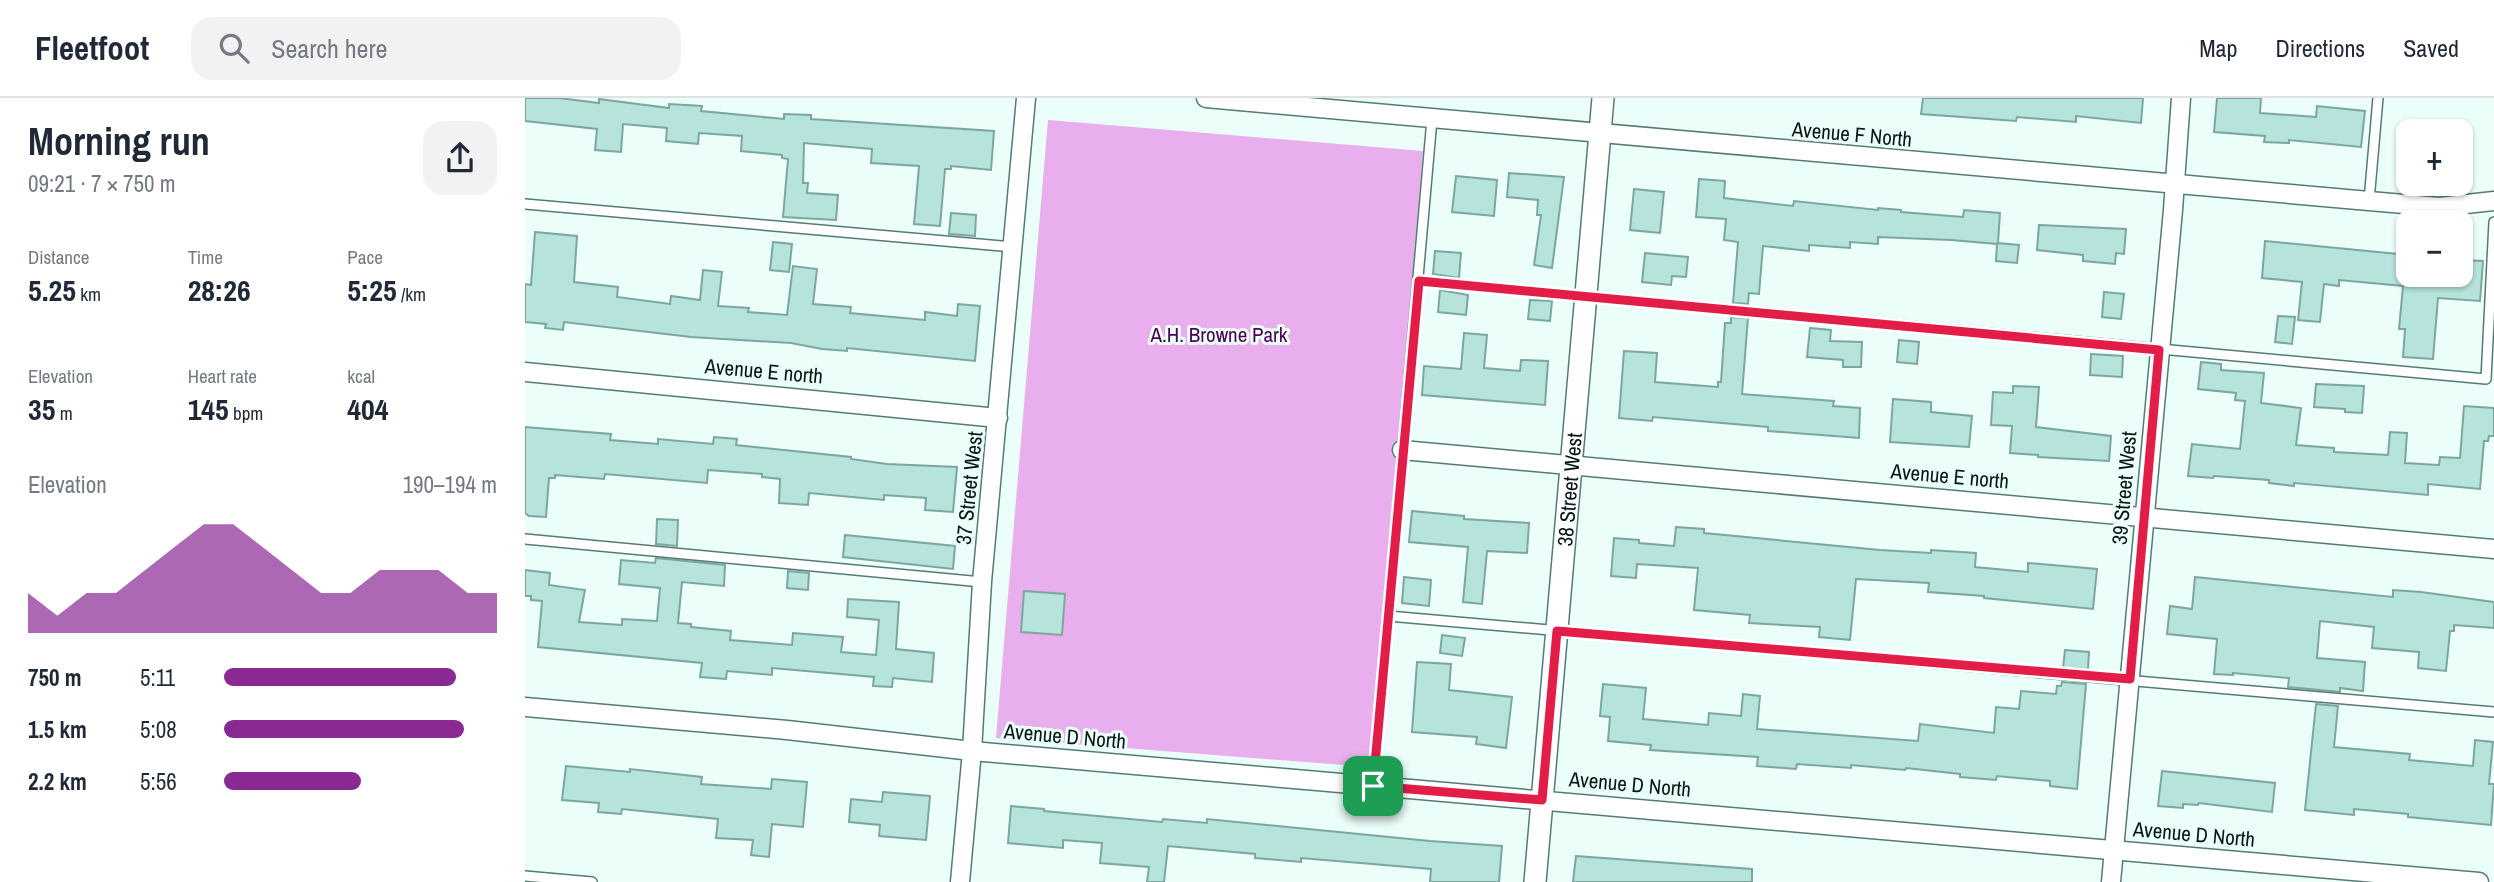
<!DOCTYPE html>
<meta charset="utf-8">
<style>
:root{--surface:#fff;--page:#f2f2f3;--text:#1f2937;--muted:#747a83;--line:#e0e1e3;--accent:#8a2992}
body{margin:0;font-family:"Archivo Narrow",sans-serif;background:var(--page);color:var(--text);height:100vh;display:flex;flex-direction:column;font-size:26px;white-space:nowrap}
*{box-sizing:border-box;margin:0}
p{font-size:23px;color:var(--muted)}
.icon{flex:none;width:38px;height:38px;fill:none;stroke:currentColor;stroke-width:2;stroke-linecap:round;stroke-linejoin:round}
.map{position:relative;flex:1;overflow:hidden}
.drawer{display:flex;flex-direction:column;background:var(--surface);width:525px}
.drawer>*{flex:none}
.fabs{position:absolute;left:1871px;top:21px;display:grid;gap:14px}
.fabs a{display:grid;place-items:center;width:77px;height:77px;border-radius:14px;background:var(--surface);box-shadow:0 2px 5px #0004;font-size:35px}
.pin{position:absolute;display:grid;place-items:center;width:60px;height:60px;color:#fff;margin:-30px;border-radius:14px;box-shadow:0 4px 10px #0006}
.round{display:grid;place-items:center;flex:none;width:74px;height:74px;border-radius:21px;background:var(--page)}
.headline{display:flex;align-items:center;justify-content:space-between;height:119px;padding:0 28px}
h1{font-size:38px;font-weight:700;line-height:52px}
.figures{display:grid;grid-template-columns:repeat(3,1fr);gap:10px;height:119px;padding:7px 28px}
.figures div{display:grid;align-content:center}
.figures b{font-size:30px;font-weight:700}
.figures small{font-size:19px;font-weight:400}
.figures p{font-size:19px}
.chart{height:196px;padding:14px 28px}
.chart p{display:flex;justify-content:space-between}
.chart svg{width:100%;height:126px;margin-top:7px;fill:var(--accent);opacity:.7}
ul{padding:0 28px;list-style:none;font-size:23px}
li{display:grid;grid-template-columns:112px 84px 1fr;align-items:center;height:52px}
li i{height:18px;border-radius:9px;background:var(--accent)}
header{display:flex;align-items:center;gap:42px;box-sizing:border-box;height:98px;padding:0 35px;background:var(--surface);border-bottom:2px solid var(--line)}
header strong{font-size:33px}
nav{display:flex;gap:38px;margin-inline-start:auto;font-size:24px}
.search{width:490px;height:63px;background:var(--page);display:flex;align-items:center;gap:18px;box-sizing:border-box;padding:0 24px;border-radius:21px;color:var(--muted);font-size:26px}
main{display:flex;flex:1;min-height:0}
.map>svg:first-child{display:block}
.green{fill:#e9aeed}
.building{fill:#b6e3db;stroke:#7ca79f;stroke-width:2}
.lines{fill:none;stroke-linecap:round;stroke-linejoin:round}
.service-casing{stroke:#527c74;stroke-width:12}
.minor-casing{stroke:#527c74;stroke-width:21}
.tertiary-casing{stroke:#527c74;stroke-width:24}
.service{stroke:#fff;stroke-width:9}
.minor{stroke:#fff;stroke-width:18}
.tertiary{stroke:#fff;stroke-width:21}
.route-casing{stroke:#fff;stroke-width:14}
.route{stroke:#e11d48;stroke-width:9}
.labels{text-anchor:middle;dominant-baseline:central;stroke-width:6;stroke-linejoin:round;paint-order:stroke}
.street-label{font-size:21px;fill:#061614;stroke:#ecfefa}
.park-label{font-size:21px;fill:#4e0254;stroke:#ecfefa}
</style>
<header>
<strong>Fleetfoot</strong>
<div class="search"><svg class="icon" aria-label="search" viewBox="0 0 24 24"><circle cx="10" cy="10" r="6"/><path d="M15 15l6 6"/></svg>Search here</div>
<nav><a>Map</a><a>Directions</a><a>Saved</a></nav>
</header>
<main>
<section class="drawer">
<div class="headline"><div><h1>Morning run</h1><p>09:21 · 7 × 750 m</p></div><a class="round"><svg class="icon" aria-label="share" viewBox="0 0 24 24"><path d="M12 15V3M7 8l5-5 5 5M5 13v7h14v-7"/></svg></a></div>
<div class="figures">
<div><p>Distance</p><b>5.25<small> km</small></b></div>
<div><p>Time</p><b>28:26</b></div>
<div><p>Pace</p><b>5:25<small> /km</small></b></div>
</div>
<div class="figures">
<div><p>Elevation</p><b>35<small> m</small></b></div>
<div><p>Heart rate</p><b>145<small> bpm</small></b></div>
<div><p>kcal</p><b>404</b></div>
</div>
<div class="chart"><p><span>Elevation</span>190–194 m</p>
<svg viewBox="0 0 160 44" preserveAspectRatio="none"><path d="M0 44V30L10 38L20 30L30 30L40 22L50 14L60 6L70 6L80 14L90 22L100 30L110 30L120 22L130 22L140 22L150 30L160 30V44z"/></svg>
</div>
<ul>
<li><b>750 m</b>5:11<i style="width:85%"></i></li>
<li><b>1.5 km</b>5:08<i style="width:88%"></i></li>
<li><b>2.2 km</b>5:56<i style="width:50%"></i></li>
</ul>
</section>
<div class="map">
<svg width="1969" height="784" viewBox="0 0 1969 784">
<rect width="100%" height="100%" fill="#ecfefa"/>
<polygon class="green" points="523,22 898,53 845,669 471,640"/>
<g class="building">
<polygon points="0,0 34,0 74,5 74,1 144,10 144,6 177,8 176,13 259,21 259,16 286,17 286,21 469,33 466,72 426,68 426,71 420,71 415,128 389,126 394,68 346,65 347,51 279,45 278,85 283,85 282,95 313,97 311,122 258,119 263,61 257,60 257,57 216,53 217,38 174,35 173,46 141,43 142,30 98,26 96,54 70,52 72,31 0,23"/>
<polygon points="1398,0 1618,0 1616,25 1551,18 1551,24 1492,19 1491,23 1396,16"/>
<polygon points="1692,0 1736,0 1735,15 1791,19 1792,8 1840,13 1836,49 1764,42 1764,45 1739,44 1740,38 1689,34"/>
<polygon points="984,75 1039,79 1027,170 1009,167 1016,117 1012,117 1013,102 982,99"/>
<polygon points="931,78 972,82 969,118 927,114"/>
<polygon points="1174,81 1200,83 1199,100 1268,108 1269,103 1353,112 1353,110 1376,112 1376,114 1438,119 1439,112 1475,115 1473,145 1494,147 1492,165 1471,163 1472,146 1426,142 1353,139 1353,146 1325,144 1325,150 1284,147 1284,153 1238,148 1234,196 1224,195 1223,206 1208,205 1213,144 1199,142 1201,121 1171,119"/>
<polygon points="1109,91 1139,94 1135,135 1105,132"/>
<polygon points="426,115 451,117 450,138 424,136"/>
<polygon points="1514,127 1601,131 1599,156 1591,155 1590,166 1558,163 1558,157 1512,152"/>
<polygon points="10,134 52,138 49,184 93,189 92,199 145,206 146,198 175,202 178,172 197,174 193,208 224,210 223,214 262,217 268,168 292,171 288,206 326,209 325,215 400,222 400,214 432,218 433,206 455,208 450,263 322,250 322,253 297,251 266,245 166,239 39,224 38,232 20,230 21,226 0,224 0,186 6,187"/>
<polygon points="1740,143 1883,157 1883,177 1936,177 1936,162 1958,163 1955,203 1913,200 1908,261 1878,259 1880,231 1874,231 1878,188 1814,182 1814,188 1799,186 1795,224 1773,222 1777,184 1737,180"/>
<polygon points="248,144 267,146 264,174 245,172"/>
<polygon points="910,153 936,155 934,180 908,176"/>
<polygon points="1120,155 1163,159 1161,179 1147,178 1146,187 1117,184"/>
<polygon points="915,192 943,197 941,217 913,214"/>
<polygon points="1579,194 1599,196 1596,221 1577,219"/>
<polygon points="1005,202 1027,203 1025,223 1003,221"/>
<polygon points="1753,218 1770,219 1767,246 1750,244"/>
<polygon points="1206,219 1223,220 1217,296 1309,303 1308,308 1335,310 1334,340 1243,333 1243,329 1128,319 1127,323 1094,320 1099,253 1132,255 1130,284 1193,289 1193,284 1196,284 1200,225 1206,225"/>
<polygon points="1285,230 1306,232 1305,243 1337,244 1336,269 1318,269 1318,262 1282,259"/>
<polygon points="939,235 962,237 959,270 995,273 996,262 1023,263 1020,307 897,297 899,268 936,271"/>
<polygon points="1374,242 1394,244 1392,266 1372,264"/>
<polygon points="1566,256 1598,258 1597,279 1565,277"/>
<polygon points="1676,264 1696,266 1696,272 1739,275 1736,305 1776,310 1771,347 1809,350 1809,354 1863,357 1865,334 1882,335 1880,365 1914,367 1915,359 1935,360 1939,308 1969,310 1969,338 1964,338 1963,343 1959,343 1955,391 1903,386 1903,397 1769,385 1769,388 1744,385 1744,382 1689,378 1688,380 1663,378 1667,346 1715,351 1720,303 1710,302 1711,295 1673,291"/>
<polygon points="1791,286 1839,288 1837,315 1820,314 1820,311 1789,309"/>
<polygon points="1488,288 1514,289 1511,329 1586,338 1584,363 1513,359 1513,357 1485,355 1487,328 1466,327 1468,294 1488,295"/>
<polygon points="1368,301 1406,304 1406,314 1447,318 1444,349 1365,344"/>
<polygon points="0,329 86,336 85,342 133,346 133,341 188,346 189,339 212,341 211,347 326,359 326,361 362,366 432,369 428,414 400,412 401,400 359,397 359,402 284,395 283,407 254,405 255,381 237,379 237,376 183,372 182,385 80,376 79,381 30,377 30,380 24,380 21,419 4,418 0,415"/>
<polygon points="887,413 939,418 939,421 1004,425 1002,455 962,453 957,506 938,504 943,449 884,444"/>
<polygon points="132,421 153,422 152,448 131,446"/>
<polygon points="1151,429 1179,431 1179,435 1355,452 1406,455 1406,452 1451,455 1450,469 1503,474 1503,465 1572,471 1568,511 1459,500 1459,498 1403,494 1404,485 1331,481 1325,542 1294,539 1295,529 1224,525 1225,517 1169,512 1173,470 1112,466 1111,480 1086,478 1089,440 1114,442 1114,445 1149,448"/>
<polygon points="320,437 430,448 428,471 318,459"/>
<polygon points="131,460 200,467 199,488 157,484 153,525 166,526 166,529 206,533 205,542 267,547 268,535 318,539 316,554 351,557 354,522 322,519 323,501 374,504 371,551 409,555 407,584 368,580 367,589 348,588 349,579 247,570 247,577 202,573 201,581 175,579 177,565 13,549 17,503 6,502 6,498 0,498 0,472 25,475 24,487 60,492 54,524 97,527 97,521 132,523 135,490 94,486 96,462 130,465"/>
<polygon points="263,473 284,475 283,492 262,490"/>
<polygon points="879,479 906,482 904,508 877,505"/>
<polygon points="1670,479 1868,499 1868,492 1896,494 1969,504 1969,530 1929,527 1929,533 1925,533 1921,573 1893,570 1894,554 1847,550 1849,529 1795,523 1792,560 1840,564 1838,593 1815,590 1815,594 1763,589 1764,580 1708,575 1708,577 1689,576 1692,541 1642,536 1645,508 1667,511"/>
<polygon points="499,493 540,496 537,537 496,534"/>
<polygon points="917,537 940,540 937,558 915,555"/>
<polygon points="1540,552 1564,554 1563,571 1538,570"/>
<polygon points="892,564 926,566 924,592 987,599 981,650 951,646 952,639 887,634"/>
<polygon points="1537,584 1561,586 1552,691 1525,688 1525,683 1472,678 1471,682 1435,679 1435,676 1381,670 1380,672 1326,667 1326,670 1272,666 1271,671 1232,668 1233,659 1125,652 1126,647 1083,643 1085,619 1075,618 1078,586 1121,590 1118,621 1183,627 1184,615 1216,618 1218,596 1235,598 1232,631 1393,643 1395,626 1469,635 1471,609 1494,611 1496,593 1531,596 1532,588 1536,588"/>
<polygon points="1791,606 1813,608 1809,649 1885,656 1884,662 1948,668 1950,642 1968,644 1964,686 1969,686 1966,727 1883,719 1883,716 1829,711 1829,717 1780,712"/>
<polygon points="41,668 105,674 105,671 177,679 176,686 246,691 247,681 282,684 278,729 247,726 244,759 226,757 228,742 191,740 193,721 97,711 96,716 73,714 74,705 37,702"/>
<polygon points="1637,673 1750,685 1747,714 1674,705 1673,707 1658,706 1658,710 1633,708"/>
<polygon points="358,694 405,698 401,742 354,738 355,727 324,724 326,701 357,704"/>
<polygon points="486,708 519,711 519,713 637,724 638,721 682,725 682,721 905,743 977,748 974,784 905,784 906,771 776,760 776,764 730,760 730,756 643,748 639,784 622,784 624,769 575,765 577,745 538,742 538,750 483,745"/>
<polygon points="1051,758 1227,771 1227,784 1048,784"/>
</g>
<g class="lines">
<g class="service-casing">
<g id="service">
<polyline points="1844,103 1853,0"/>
<polyline points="0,106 488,149"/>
<polyline points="894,183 1961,281 1969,124"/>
<polyline points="0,441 457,484"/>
<polyline points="863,518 1969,614"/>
<polyline points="848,688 907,21"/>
<polyline points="0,778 67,784"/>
</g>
</g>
<g class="minor-casing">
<g id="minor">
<polyline points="681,0 1844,103 1914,109 1969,103"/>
<polyline points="0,274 473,320"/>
<polyline points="877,352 1969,451"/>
<polyline points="0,609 262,632 447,653 1954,784"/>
<polyline points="435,784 447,653 457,484 501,0"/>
<polyline points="1586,784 1648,112 1656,0"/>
</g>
</g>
<g class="tertiary-casing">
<g id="tertiary">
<path id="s1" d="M1010,784L1078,0"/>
</g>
</g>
<use href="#service" class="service"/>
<use href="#minor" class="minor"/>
<use href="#tertiary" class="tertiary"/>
</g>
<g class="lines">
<g class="route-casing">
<polygon id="route" points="894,183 1634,252 1605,581 1032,533 1017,702 848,688"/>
</g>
<use href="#route" class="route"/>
</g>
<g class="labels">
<g class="street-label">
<text transform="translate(1327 36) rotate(5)">Avenue F North</text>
<text transform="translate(239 273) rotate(5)">Avenue E north</text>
<text transform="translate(1425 378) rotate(5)">Avenue E north</text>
<text transform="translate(444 390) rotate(-84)">37 Street West</text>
<text transform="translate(1599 390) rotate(-85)">39 Street West</text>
<text stroke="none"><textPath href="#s1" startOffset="394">38 Street West</textPath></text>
<text transform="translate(540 638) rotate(5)">Avenue D North</text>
<text transform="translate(1105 686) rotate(5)">Avenue D North</text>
<text transform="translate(1669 736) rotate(5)">Avenue D North</text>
</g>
<g class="park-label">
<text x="694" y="236">A.H. Browne Park</text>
</g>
</g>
</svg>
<div class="fabs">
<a>+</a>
<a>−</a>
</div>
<div class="pin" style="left:848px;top:688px;background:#1e9e55"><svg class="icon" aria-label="arrive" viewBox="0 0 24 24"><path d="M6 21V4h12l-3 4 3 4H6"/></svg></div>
</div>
</main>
